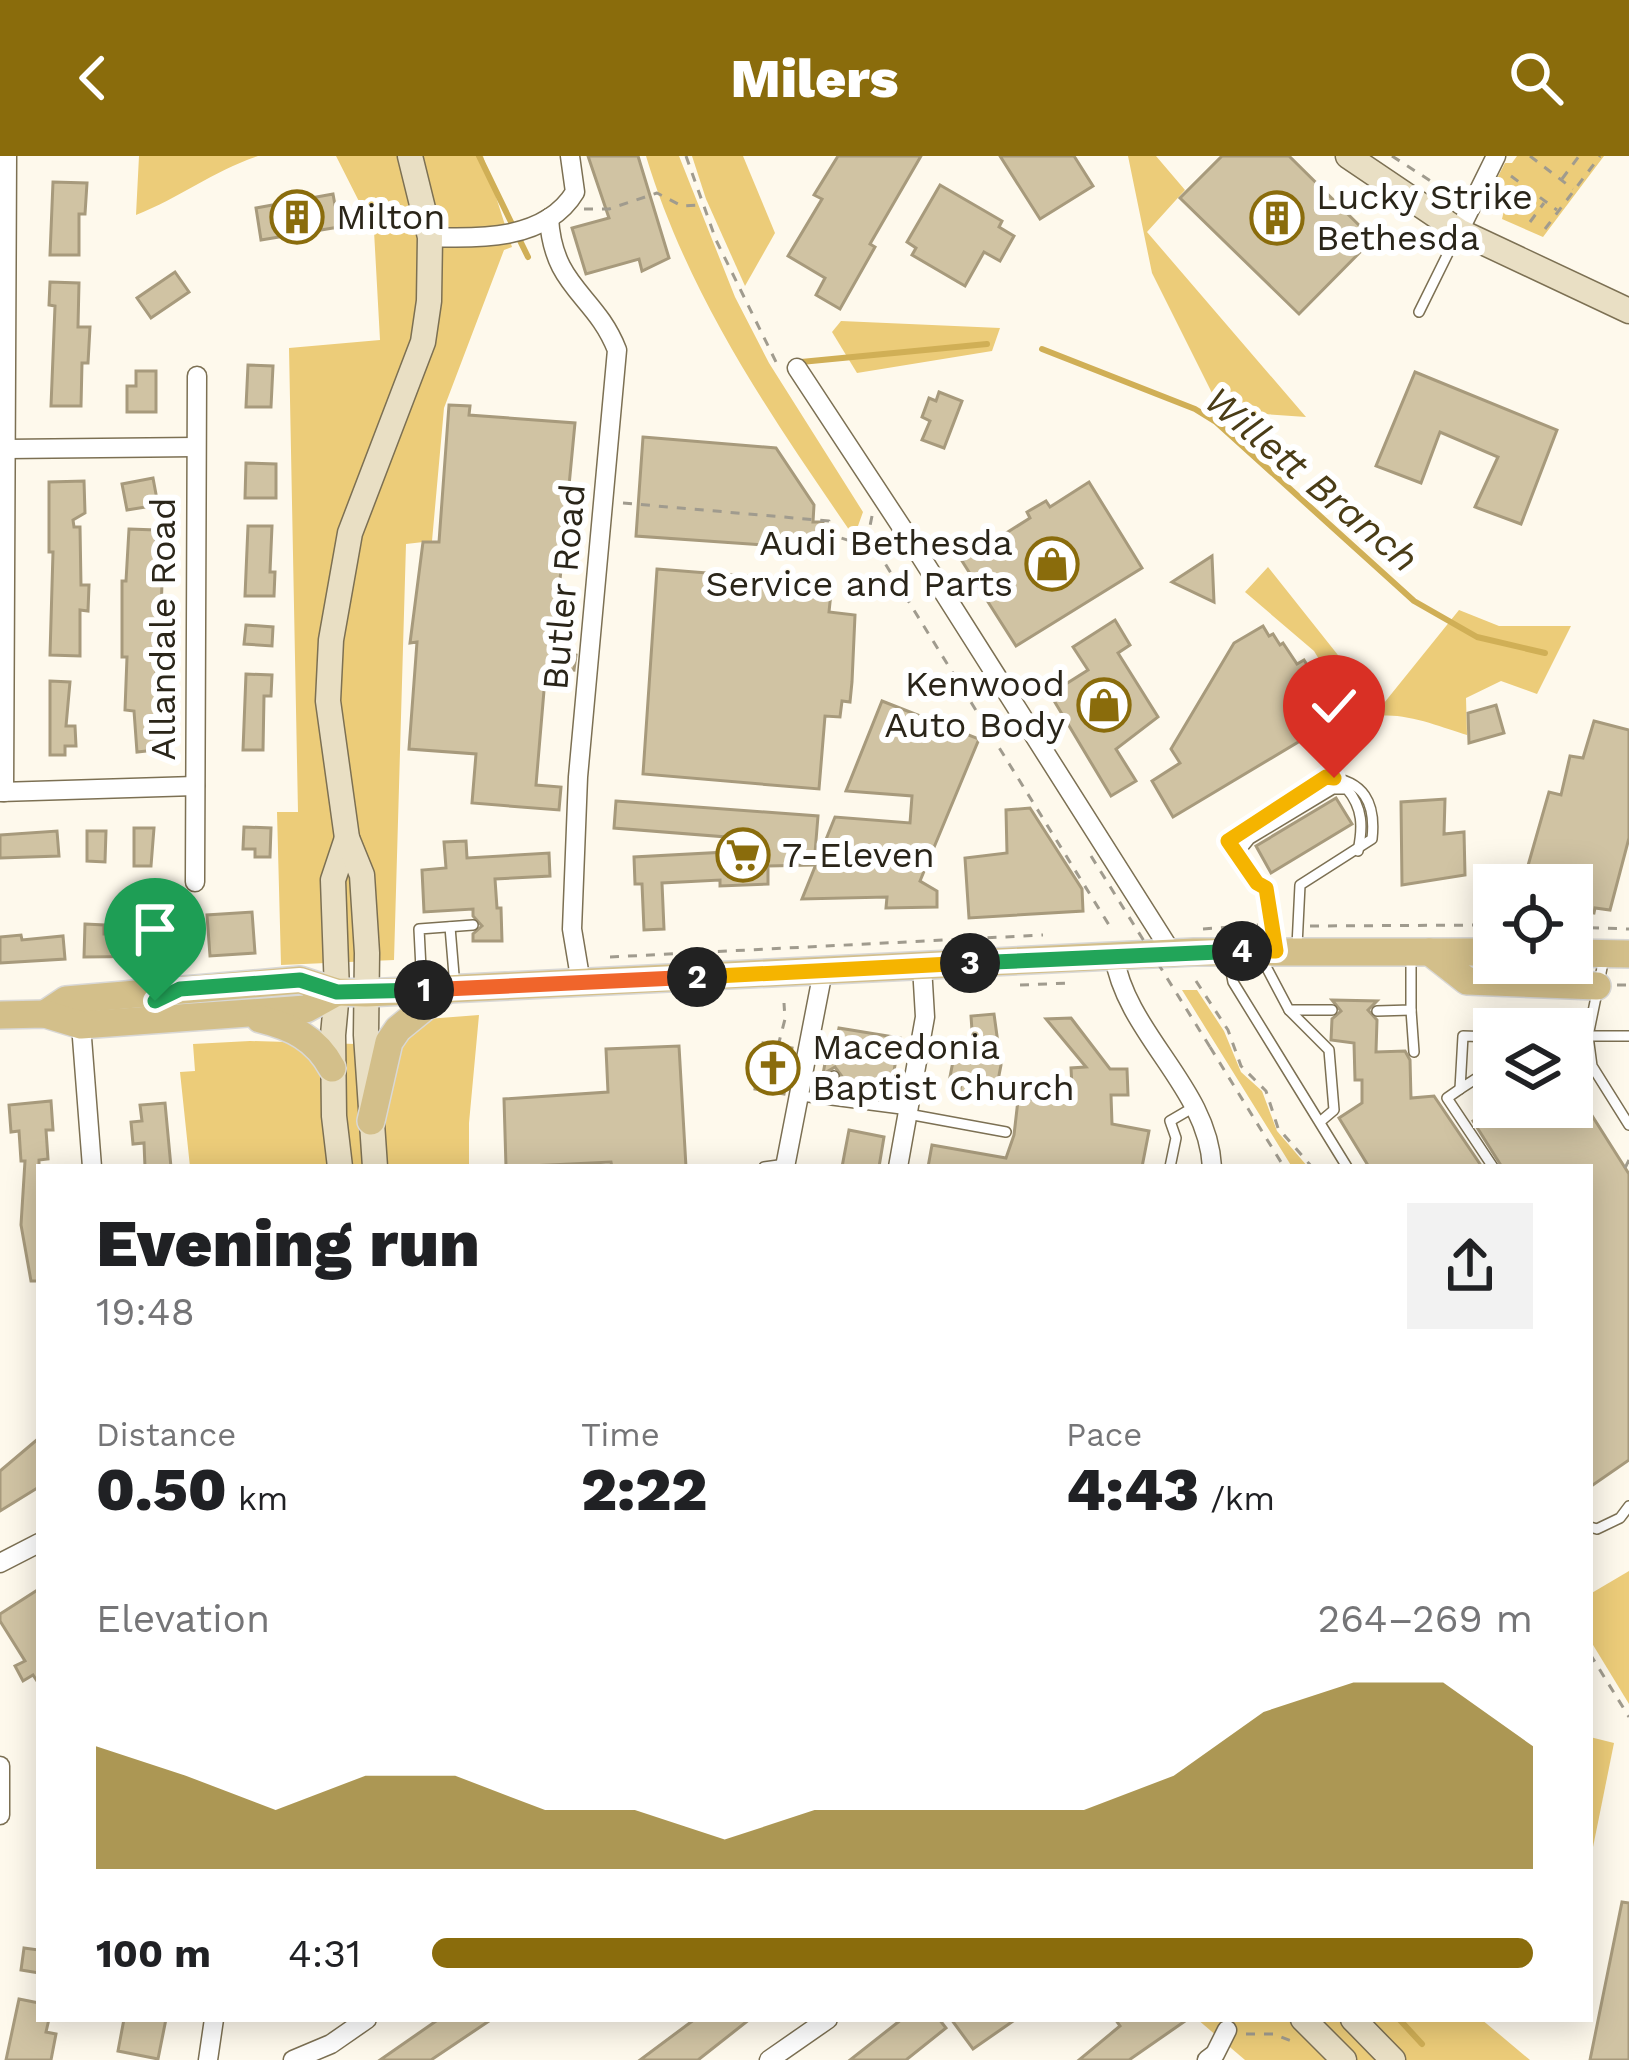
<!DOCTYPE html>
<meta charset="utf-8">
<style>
:root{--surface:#fff;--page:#f2f2f2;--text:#202124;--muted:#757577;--accent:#8a6c0c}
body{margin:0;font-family:"Work Sans",sans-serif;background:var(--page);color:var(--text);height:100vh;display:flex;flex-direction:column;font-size:45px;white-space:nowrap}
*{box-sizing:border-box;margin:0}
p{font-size:39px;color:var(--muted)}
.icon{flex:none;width:66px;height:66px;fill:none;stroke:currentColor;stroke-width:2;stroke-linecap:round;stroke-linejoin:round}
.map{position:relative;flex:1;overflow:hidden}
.side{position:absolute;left:36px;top:1008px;width:1557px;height:858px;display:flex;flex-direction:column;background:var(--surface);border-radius:0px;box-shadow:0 6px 30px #0003}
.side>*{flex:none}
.controls{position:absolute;left:1473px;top:708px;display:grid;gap:24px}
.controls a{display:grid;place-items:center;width:120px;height:120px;border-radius:0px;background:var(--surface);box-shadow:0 6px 30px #0003;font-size:60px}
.pin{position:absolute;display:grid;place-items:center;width:102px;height:102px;color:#fff;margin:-123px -51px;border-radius:50% 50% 50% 0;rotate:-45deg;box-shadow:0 0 12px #0007}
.pin .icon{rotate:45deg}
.km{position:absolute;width:60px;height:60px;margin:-30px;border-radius:50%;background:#222;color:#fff;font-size:33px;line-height:60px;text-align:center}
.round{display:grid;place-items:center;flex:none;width:126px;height:126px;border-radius:0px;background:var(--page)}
.summary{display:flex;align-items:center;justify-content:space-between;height:204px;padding:0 60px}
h1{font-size:66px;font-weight:800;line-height:90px}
.figures{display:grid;grid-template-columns:repeat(3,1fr);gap:18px;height:204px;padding:12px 60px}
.figures div{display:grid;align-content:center}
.figures b{font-size:60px;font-weight:800}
.figures small{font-size:33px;font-weight:400}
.figures p{font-size:33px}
.chart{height:336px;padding:24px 60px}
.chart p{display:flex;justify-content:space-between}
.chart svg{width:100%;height:216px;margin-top:12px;fill:var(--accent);opacity:.7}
ul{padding:0 60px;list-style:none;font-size:39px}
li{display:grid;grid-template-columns:192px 144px 1fr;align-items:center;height:90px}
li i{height:30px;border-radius:15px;background:var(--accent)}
header{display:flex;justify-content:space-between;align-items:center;height:156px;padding:0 60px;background:var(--accent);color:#fff;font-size:54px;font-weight:800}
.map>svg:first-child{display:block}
.green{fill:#eccc79}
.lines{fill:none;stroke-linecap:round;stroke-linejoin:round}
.stream{stroke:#d0af56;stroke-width:6}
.building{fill:#d0c3a3;stroke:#a79a7c;stroke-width:3}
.lane-casing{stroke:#7c7053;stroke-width:12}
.street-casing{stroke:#7c7053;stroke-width:21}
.secondary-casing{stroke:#7c7053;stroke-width:27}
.primary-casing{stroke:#d9d8d6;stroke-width:30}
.path{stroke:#a09b8e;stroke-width:3;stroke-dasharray:9 9;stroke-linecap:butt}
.lane{stroke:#fff;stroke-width:9}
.street{stroke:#fff;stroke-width:18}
.secondary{stroke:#e9dfc4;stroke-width:24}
.primary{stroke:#d3bf8a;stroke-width:27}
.path-bridge{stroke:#a09b8e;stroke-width:3;stroke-dasharray:9 9;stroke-linecap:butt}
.split-1-casing{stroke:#fff;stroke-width:24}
.split-2-casing{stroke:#fff;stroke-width:24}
.split-3-casing{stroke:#fff;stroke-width:24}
.split-4-casing{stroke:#fff;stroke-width:24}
.split-5-casing{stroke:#fff;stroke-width:24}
.split-1{stroke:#22a559;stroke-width:15}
.split-2{stroke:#f0652b;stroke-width:15}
.split-3{stroke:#f5b400;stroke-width:15}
.split-4{stroke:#22a559;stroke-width:15}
.split-5{stroke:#f5b400;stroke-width:15}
.labels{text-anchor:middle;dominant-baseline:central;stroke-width:12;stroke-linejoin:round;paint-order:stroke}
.poi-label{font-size:36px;fill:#2a2519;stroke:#fff;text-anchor:start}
.street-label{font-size:36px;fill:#2a2519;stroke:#fff}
.water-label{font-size:39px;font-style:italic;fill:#4a3c16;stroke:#fff}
</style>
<header><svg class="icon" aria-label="back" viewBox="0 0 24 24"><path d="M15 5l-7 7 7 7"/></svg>Milers<svg class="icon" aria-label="search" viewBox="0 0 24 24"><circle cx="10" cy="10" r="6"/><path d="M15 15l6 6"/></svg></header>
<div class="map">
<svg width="1629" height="1904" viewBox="0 0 1629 1904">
<rect width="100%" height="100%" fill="#fef9ec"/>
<g class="green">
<path d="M139,0H258C215,14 179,42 136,59Z"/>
<polygon points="336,0 483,0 512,91 504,94 444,252 432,385 406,388 394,804 281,809 277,656 298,656 289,192 380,184 374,75"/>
<path d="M646,0H679L735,141L769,207L863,356L854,381C771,260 689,142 646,0Z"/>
<polygon points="692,0 743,0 775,77 745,130 706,43"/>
<polygon points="1128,0 1156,0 1185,34 1147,76 1306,261 1221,255 1152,117"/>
<polygon points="1517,0 1604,0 1543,81 1502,63 1506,46 1491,34 1505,7 1512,7"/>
<polygon points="841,165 1000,172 992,195 857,217 832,176"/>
<path d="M1268,411L1380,552L1459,454L1499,470H1571L1537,538L1501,525L1466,542L1467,579C1437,570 1387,548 1358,567L1314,495L1245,436Z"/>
<polygon points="1182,834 1197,834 1224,875 1241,916 1262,935 1277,975 1308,1011 1292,1011"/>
<polygon points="479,859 469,967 469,1011 190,1011 180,916 195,915 193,888 250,885 390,889 427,863"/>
<polygon points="1629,1415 1629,1548 1590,1484 1590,1438"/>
<polygon points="1590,1581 1614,1587 1590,1706"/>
<polygon points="1197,1863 1481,1863 1530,1904 1245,1904"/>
</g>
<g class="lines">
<g class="stream">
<polyline points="479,0 528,101"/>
<polyline points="1042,193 1195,253 1216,266 1414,445 1477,481 1545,497"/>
<polyline points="801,206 987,188"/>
<polyline points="1399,1863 1422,1888"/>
</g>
</g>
<g class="building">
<polygon points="588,0 638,0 669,102 642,115 639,103 586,118 572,72 609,62"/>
<polygon points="838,0 921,0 870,88 875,91 840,153 816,139 825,122 788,100 822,43 814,39"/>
<polygon points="1000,0 1074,0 1093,30 1040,63"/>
<polygon points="1222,0 1289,0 1373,83 1299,158 1180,42"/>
<polygon points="53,26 87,27 85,58 79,58 79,99 50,99"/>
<polygon points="940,29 1002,65 999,71 1014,80 1000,105 984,96 965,130 912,99 916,92 907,86"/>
<polygon points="333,38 339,71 261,84 256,52"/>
<polygon points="175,116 189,136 151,162 137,142"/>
<polygon points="50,126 79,127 78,171 90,171 88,207 82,207 81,250 51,250 55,150 49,149"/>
<polygon points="248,209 273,210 271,251 246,251"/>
<polygon points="136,215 156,215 156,256 127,256 127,230 136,230"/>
<polygon points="1415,216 1557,274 1521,368 1475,351 1498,301 1440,276 1421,327 1376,310"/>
<polygon points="939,236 962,245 944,292 922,284 930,265 922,261 929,242 936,245"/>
<polygon points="449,249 470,250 469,259 575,267 553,497 576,499 574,514 546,511 536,629 561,631 559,654 472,647 476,598 409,593 417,486 410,487 423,386 439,386"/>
<polygon points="643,281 776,292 814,349 813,366 823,366 821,393 636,380"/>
<polygon points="246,307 276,308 276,342 245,342"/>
<polygon points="153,322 158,349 127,354 122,328"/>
<polygon points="84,325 85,357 73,364 74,371 80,371 81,429 89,429 88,455 80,454 80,500 50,499 53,396 49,396 49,326"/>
<polygon points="1089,326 1142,412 1016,490 962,405 1030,362 1027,356 1046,345 1050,351"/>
<polygon points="248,370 272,370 270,416 275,416 274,440 245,440"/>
<polygon points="129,373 156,374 154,426 162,426 161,458 156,458 156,594 137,596 134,555 125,554 127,501 122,501 122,425 126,425"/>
<polygon points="1212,400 1214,446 1172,426"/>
<polygon points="657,413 832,427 829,456 855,459 852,526 850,546 842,545 840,561 825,560 819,633 643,618"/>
<polygon points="1115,464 1130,489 1118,497 1158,561 1116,593 1136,625 1111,640 1050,538 1088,514 1073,491"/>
<polygon points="246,469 273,471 272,490 244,488"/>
<polygon points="1263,470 1269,480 1273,478 1280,489 1283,487 1297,508 1304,504 1340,561 1173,661 1152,625 1180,607 1171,593 1234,487"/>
<polygon points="246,518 272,519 271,540 264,540 263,594 243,594"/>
<polygon points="50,525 70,526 66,570 75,570 76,590 65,590 65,599 50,599"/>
<polygon points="882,545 979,583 920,725 937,735 937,751 886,752 887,741 802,743 835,661 910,667 912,640 846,635"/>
<polygon points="1496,549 1504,577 1469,587 1468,557"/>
<polygon points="1594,565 1629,574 1629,682 1610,754 1595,752 1594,757 1572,753 1570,725 1527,713 1549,636 1561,639 1570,600 1583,602"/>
<polygon points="1336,642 1352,668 1271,717 1256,690"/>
<polygon points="1445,643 1444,678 1464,676 1465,719 1402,729 1401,646"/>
<polygon points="616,645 818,660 814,709 768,710 768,728 720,730 720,724 662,727 664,773 644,774 642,728 635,728 634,701 726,696 726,681 614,672"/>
<polygon points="1030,652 1082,733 1083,755 969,762 965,702 1007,697 1006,654"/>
<polygon points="244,671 271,672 270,701 255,701 255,693 243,693"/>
<polygon points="134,672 154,672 151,710 134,710"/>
<polygon points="57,675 59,700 0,702 0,679"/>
<polygon points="87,675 106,675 105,706 87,705"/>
<polygon points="466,685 467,702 549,697 550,720 495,723 497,752 501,752 502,785 473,785 473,778 482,770 473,760 473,753 424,756 422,714 446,712 444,686"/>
<polygon points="252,756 255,797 210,800 207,759"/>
<polygon points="85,768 104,769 104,778 179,776 179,800 84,801"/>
<polygon points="21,779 22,784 63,780 65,803 0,807 0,781"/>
<polygon points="1332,844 1377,845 1368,854 1377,864 1376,896 1405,895 1410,904 1411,942 1434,940 1482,1011 1369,1011 1339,962 1362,947 1362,924 1355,924 1354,887 1331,884 1332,863 1341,855"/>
<polygon points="994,858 1001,909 994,945 959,938 961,928 949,926 954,900 974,904 971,860"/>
<polygon points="1071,862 1110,913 1127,913 1128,939 1111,939 1112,968 1149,975 1142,1011 928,1011 932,989 1006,1002 1014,979 1018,944 1047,942 1047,932 1072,931 1071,912 1086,911 1046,863"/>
<polygon points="839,872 900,882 891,931 843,922 835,911 823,918 829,886 836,887"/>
<polygon points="763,887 792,892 784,938 755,933"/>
<polygon points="679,890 686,1011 612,1011 611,1006 506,1011 504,943 608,936 606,893"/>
<polygon points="1572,928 1629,1018 1629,1304 1590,1331 1590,1011 1502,1011 1473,965 1495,951 1572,951"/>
<polygon points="51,945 53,974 46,974 48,1003 39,1004 39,1125 31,1125 21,1069 25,1005 21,1005 19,975 11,976 9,949"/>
<polygon points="165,947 171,1011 145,1011 144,987 133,988 131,966 142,965 140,949"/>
<polygon points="849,974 884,981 879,1011 842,1011"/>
<polygon points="39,1282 39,1331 0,1355 0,1315"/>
<polygon points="39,1433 39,1528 33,1519 23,1525 15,1510 25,1505 0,1465 0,1458"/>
<polygon points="1622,1746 1629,1747 1629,1904 1590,1904"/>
<polygon points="24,1792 39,1794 39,1817 21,1814"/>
<polygon points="19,1843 39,1847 39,1863 49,1863 46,1876 56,1878 51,1904 6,1904"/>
<polygon points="124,1863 166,1863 158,1903 118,1895"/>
<polygon points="439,1863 492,1863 431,1904 380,1904"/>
<polygon points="695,1863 750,1863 698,1904 640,1904"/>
<polygon points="902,1863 939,1863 946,1872 906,1904 850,1904"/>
<polygon points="951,1863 1016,1863 973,1893"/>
<polygon points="1115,1863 1188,1863 1129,1904 1079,1904 1120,1870"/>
</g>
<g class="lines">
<g class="lane-casing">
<g id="lane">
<polyline points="1419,156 1459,75"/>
<path d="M1237,699L1250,683L1333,633H1347C1363,652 1363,671 1358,695"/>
<polyline points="450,771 455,831"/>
<path d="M1276,795L1266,732L1257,727L1228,684L1326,621C1364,624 1376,647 1372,683L1300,729L1297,790"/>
<polyline points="1228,800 1233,826 1347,1011"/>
<polyline points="1261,801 1289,854 1332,854"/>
<polyline points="422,833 419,773 473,769"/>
<polyline points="1289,854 1329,894 1334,954 1321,965"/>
<polyline points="1411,854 1414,896"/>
<polyline points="1377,855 1411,854 1411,801"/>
<polyline points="1629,880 1588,880 1592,910 1629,969"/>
<polyline points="1494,881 1463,880 1460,933 1494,911"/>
<polyline points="1572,881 1588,880 1604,802"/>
<polyline points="1460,933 1447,942 1493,1011"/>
<polyline points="801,940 909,954"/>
<polyline points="829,944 834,920"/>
<polyline points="908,958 1006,976"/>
<polyline points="764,1011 786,1008"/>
<polyline points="1170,1011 1176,982 1170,965 1194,951"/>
<polyline points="1590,1371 1597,1373 1620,1362 1629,1350"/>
</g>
</g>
<g class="street-casing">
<g id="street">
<path d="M549,62C553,132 595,138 617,194L578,621L572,773L581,827"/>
<polyline points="1459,75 1496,0"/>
<path d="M430,81C479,83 546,84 575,36L570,0"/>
<polyline points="797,212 916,393 1172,797"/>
<polyline points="6,293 196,291"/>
<polyline points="0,636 195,630"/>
<polyline points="4,636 7,0"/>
<polyline points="195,726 197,220"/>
<path d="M1114,800C1127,879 1208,931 1212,1011"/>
<polyline points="81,869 92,1011"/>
<polyline points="785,1011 823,815"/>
<polyline points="898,1011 925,861 922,810"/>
<polyline points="0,1407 39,1387"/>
<polyline points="0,1610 0,1659"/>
<polyline points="208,1904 214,1863"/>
<polyline points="293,1904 331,1888 367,1863"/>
<polyline points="769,1904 828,1863"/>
<polyline points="1207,1904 1215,1898 1227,1874"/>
</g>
</g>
<g class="secondary-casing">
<g id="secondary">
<polyline points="1348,0 1459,75 1629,155"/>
<polyline points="340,1011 334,960 333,879 337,836 333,724 347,682"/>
<polyline points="375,1011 366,879 367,797 362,719 347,682 328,545 331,484 350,377 423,186 429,145 430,81 410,0"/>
<polyline points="1303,1863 1344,1904"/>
<polyline points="1353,1863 1393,1904"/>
</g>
</g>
<g class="primary-casing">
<g id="primary">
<polyline points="1430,796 1467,825 1597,830"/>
<polyline points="1572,797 1629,798"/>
<polyline points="45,858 66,844 300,824 337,836 366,837 1194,796 1494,796"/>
<polyline points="0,859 45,858 81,869 306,853 337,836"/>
<path d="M260,863C292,871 316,882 332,912"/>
<polyline points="371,965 389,886 398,873 447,833"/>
</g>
</g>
<g class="path">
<polyline points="686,0 716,84 777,208"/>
<polyline points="1392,0 1454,40"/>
<polyline points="1530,0 1573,33"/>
<polyline points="1511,20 1557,54"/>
<polyline points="1562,23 1579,0"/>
<polyline points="584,53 609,53 657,37 682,50 700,49"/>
<polyline points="1502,53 1520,28"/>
<polyline points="1530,66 1544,47"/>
<polyline points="1545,73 1600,0"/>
<polyline points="623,347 829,365 828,378 854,386 866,381"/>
<polyline points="872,360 868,380 1109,769"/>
<polyline points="182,742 185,810"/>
<polyline points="1310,770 1494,769"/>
<polyline points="1572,771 1629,773"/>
<polyline points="1203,773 1258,769"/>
<polyline points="610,801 1043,779"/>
<polyline points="1196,825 1228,874 1241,910 1266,935 1278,972 1312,1011"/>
<polyline points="1020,829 1070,827"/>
<polyline points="1617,829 1629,829"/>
<polyline points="778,890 785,863 784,847"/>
<polyline points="1210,891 1284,1011"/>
<polyline points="1625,1012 1629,1004"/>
<polyline points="1590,1498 1629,1561"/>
<polyline points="1246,1878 1273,1878 1294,1886"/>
</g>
<use href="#lane" class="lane"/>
<use href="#street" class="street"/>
<use href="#secondary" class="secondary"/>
<use href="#primary" class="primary"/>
<polyline class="path-bridge" points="1091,700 1210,891"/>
</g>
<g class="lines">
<g class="split-1-casing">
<polyline id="split-1" points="155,845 180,833 300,824 337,836 424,834"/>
</g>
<g class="split-2-casing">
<polyline id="split-2" points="424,834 697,821"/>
</g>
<g class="split-3-casing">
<polyline id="split-3" points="697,821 970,807"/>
</g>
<g class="split-4-casing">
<polyline id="split-4" points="970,807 1242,795"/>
</g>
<g class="split-5-casing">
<polyline id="split-5" points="1242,795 1276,795 1266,732 1257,727 1228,685 1326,621 1334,622"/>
</g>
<use href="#split-1" class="split-1"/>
<use href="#split-2" class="split-2"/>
<use href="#split-3" class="split-3"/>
<use href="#split-4" class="split-4"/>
<use href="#split-5" class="split-5"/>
</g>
<defs>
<g id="building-ring" transform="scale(2.7)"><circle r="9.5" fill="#fff" stroke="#8a6c0c" stroke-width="1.5"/><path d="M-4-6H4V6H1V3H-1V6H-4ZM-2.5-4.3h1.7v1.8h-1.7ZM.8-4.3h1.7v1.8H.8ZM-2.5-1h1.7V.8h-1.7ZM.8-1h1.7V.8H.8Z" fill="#8a6c0c"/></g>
<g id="shop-ring" transform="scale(2.7)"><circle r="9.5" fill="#fff" stroke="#8a6c0c" stroke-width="1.5"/><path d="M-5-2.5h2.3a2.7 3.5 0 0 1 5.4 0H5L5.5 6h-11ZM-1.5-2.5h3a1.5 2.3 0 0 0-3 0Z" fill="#8a6c0c"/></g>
<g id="supermarket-ring" transform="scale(2.7)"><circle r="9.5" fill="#fff" stroke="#8a6c0c" stroke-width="1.5"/><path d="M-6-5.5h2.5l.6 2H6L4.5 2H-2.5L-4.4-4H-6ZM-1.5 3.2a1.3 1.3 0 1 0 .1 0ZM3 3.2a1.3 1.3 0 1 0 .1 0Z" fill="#8a6c0c"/></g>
<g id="church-ring" transform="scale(2.7)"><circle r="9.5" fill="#fff" stroke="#8a6c0c" stroke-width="1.5"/><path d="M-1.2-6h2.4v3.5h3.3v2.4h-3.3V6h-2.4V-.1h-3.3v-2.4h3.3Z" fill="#8a6c0c"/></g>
</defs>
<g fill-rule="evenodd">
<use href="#building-ring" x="297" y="61"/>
<use href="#building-ring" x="1277" y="62"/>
<use href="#shop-ring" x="1052" y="408"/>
<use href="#shop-ring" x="1104" y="549"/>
<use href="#supermarket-ring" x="743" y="699"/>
<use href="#church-ring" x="773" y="912"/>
</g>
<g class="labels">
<g class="poi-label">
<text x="1316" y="41">Lucky Strike<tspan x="1316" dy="41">Bethesda</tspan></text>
<text x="336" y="61">Milton</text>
<text x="1013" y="387" text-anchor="end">Audi Bethesda<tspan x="1013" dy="41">Service and Parts</tspan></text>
<text x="1065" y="528" text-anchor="end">Kenwood<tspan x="1065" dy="41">Auto Body</tspan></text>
<text x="782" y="699">7-Eleven</text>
<text x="812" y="891">Macedonia<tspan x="812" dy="41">Baptist Church</tspan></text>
</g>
<g class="street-label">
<text transform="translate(564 431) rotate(-85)">Butler Road</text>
<text transform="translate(163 473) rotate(-90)">Allandale Road</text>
</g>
<g class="water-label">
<text transform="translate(1312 323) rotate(40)">Willett Branch</text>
</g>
</g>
</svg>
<div class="controls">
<a><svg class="icon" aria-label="locate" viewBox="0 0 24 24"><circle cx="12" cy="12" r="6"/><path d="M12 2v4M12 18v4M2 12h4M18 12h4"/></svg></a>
<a><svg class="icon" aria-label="layers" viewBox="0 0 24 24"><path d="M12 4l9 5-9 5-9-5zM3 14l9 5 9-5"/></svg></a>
</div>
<div class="pin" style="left:155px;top:845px;background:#1e9e55"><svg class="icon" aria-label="arrive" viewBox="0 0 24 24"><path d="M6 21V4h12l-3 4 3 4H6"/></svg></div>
<div class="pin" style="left:1334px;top:622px;background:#d93025"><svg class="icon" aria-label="check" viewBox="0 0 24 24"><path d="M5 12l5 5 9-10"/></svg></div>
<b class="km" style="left:424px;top:834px">1</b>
<b class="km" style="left:697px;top:821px">2</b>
<b class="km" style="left:970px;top:807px">3</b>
<b class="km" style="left:1242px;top:795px">4</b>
<section class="side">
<div class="summary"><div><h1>Evening run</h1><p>19:48</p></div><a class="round"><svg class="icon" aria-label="share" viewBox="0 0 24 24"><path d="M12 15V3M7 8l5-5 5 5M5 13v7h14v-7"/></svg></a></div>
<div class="figures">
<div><p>Distance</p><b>0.50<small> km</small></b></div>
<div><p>Time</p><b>2:22</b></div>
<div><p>Pace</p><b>4:43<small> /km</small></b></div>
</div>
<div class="chart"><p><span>Elevation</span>264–269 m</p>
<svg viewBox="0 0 160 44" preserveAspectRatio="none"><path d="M0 44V19L10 25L20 32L30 25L40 25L50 32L60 32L70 38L80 32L90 32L100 32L110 32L120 25L130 12L140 6L150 6L160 19V44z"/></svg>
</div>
<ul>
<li><b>100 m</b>4:31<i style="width:100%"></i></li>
</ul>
</section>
</div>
